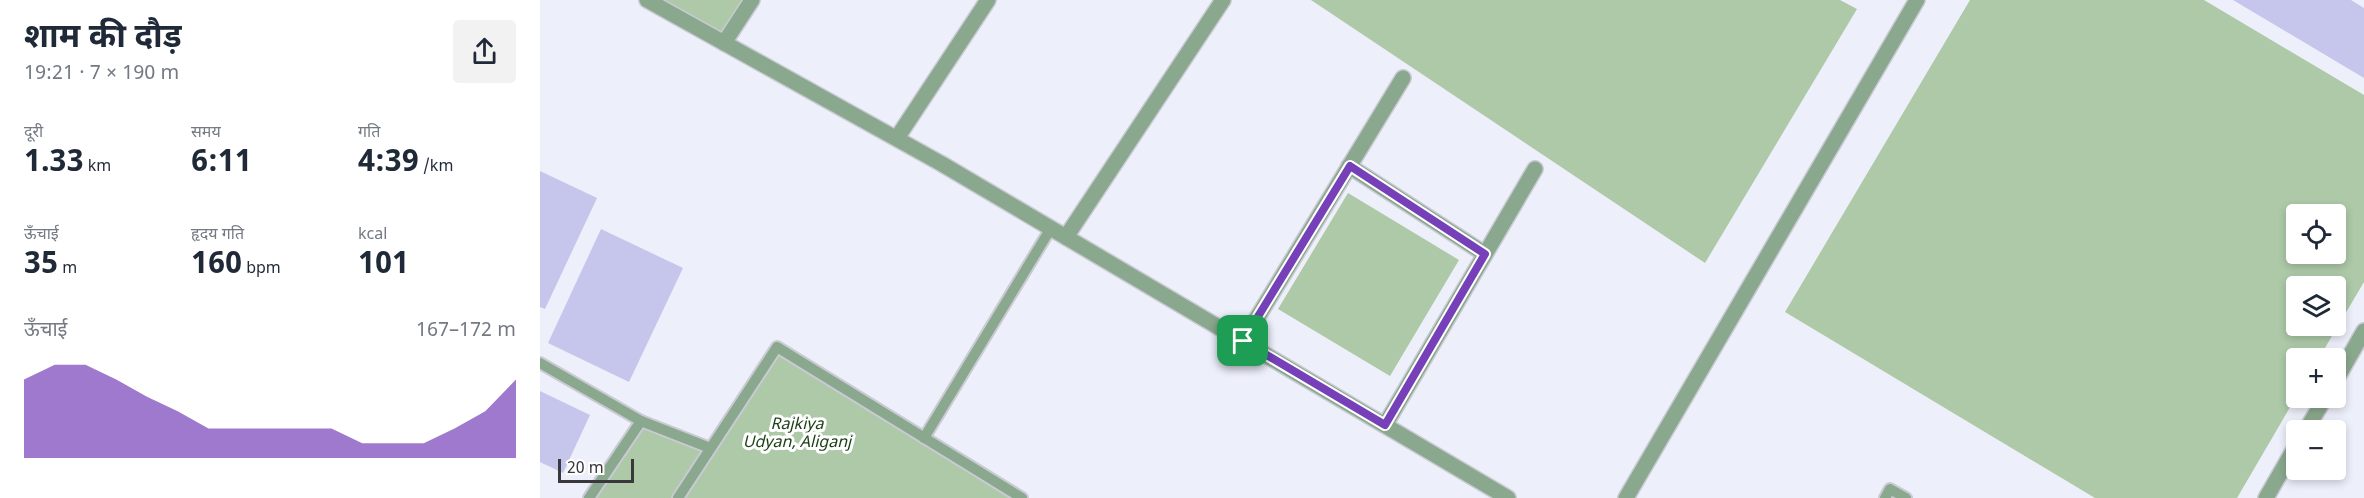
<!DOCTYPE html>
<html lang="hi">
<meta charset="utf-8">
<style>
:root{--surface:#fff;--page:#f2f2f3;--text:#1f2937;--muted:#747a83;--accent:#7641b8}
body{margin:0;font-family:Georgia,"Noto Sans Devanagari",serif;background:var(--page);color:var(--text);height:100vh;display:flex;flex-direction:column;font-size:22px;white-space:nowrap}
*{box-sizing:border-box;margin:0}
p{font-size:20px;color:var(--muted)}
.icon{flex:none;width:33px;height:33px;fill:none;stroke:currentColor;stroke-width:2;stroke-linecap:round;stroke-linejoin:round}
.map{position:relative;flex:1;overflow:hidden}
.details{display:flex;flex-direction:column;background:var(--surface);width:540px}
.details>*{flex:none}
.tools{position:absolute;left:1746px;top:204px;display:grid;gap:12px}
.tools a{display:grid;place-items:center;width:60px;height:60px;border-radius:6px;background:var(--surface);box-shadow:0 3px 9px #0003;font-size:30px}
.scale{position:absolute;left:18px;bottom:15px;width:76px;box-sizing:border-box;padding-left:6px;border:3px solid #38383d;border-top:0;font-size:16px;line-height:21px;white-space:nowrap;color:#38383d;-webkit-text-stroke:4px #fff;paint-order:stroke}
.pin{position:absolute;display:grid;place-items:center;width:51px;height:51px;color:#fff;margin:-26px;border-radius:12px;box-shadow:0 3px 9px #0006}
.round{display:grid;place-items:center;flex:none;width:63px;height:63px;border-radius:6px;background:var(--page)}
.head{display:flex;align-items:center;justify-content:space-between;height:102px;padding:0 24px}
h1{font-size:33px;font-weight:700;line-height:45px}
.figures{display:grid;grid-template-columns:repeat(3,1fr);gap:9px;height:102px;padding:6px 24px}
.figures div{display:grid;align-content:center}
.figures b{font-size:30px;font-weight:700}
.figures small{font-size:16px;font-weight:400}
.figures p{font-size:16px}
.chart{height:168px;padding:12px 24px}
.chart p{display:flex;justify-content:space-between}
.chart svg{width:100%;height:108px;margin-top:6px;fill:var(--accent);opacity:.7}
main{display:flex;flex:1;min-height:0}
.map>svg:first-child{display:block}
.green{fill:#adc9a8;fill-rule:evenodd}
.building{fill:#c6c5ec}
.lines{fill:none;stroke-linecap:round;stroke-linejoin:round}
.service-casing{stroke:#c9cad4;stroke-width:14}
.minor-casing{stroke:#c9cad4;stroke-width:18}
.tertiary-casing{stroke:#c9cad4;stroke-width:18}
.service{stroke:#8aa88d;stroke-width:10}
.minor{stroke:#8aa88d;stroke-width:15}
.tertiary{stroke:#8aa88d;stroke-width:15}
.route-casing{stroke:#fff;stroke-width:12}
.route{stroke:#7641b8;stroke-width:8}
.labels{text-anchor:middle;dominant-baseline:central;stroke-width:6;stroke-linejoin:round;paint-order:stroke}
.park-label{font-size:16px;font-style:italic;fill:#194114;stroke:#fff}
</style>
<main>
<section class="details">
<div class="head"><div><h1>शाम की दौड़</h1><p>19:21 · 7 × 190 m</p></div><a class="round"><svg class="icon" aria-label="share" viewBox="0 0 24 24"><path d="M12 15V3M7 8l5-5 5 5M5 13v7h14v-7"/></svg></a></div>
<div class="figures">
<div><p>दूरी</p><b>1.33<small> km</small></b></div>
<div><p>समय</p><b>6:11</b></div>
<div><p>गति</p><b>4:39<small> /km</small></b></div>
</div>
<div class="figures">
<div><p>ऊँचाई</p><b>35<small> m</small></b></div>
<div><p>हृदय गति</p><b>160<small> bpm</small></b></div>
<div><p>kcal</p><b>101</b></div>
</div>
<div class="chart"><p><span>ऊँचाई</span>167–172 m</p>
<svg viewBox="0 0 160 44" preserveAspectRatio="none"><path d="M0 44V12L10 6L20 6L30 12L40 19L50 25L60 32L70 32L80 32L90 32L100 32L110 38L120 38L130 38L140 32L150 25L160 12V44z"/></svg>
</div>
</section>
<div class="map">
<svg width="1824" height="498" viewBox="0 0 1824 498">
<rect width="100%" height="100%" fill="#edeffa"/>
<g class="green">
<polygon points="107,0 212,0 184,43"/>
<polygon points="771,0 1300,0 1317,9 1165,263"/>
<path d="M1430,0H1664L1824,95V282L1779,358H1756V397L1697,498H1555L1245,312ZM1756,214H1796V254H1756ZM1756,286H1796V326H1756Z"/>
<polygon points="808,193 919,260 850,376 738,309"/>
<polygon points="237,347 482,498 49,498 101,421 170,447"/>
</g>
<g class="building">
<polygon points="1693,0 1811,0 1824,8 1824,78"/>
<polygon points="0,171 57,198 5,309 0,307"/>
<polygon points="61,229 143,268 89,382 8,343"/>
<polygon points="0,391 50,415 23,473 0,462"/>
</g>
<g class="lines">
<g class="service-casing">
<g id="service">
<polyline points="0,363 101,421 170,448"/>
<polyline points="384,438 511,228"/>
<polyline points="49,498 101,421"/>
<polyline points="138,498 237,347 482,498"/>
<polyline points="1345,498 1350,489 1366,498"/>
</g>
</g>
<g class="minor-casing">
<g id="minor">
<polyline points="184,43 212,0"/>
<polyline points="357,138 448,0"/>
<polyline points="809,166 945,254"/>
<polyline points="526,237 683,0"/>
<polyline points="703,341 863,78"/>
<polyline points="1796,380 1824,331"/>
<polyline points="845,425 995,169"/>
<polyline points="1766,430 1785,398"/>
<polyline points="1726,498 1756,446"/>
</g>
</g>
<g class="tertiary-casing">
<g id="tertiary">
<polyline points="107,0 402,164 968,498"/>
<polyline points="1086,498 1377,0"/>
</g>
</g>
<use href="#service" class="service"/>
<use href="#minor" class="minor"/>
<use href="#tertiary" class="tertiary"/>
</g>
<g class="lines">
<g class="route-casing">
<polygon id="route" points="810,166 945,254 845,425 703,341"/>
</g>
<use href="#route" class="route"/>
</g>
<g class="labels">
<g class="park-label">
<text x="257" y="425">Rajkiya<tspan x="257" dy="18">Udyan, Aliganj</tspan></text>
</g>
</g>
</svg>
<div class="tools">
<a><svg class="icon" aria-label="locate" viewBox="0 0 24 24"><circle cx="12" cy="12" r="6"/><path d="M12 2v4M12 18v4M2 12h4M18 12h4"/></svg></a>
<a><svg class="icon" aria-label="layers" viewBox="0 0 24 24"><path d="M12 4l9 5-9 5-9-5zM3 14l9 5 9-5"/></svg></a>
<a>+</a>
<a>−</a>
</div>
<div class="scale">20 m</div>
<div class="pin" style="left:703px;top:341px;background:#1e9e55"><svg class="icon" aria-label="arrive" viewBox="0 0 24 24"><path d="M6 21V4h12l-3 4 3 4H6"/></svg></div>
</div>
</main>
